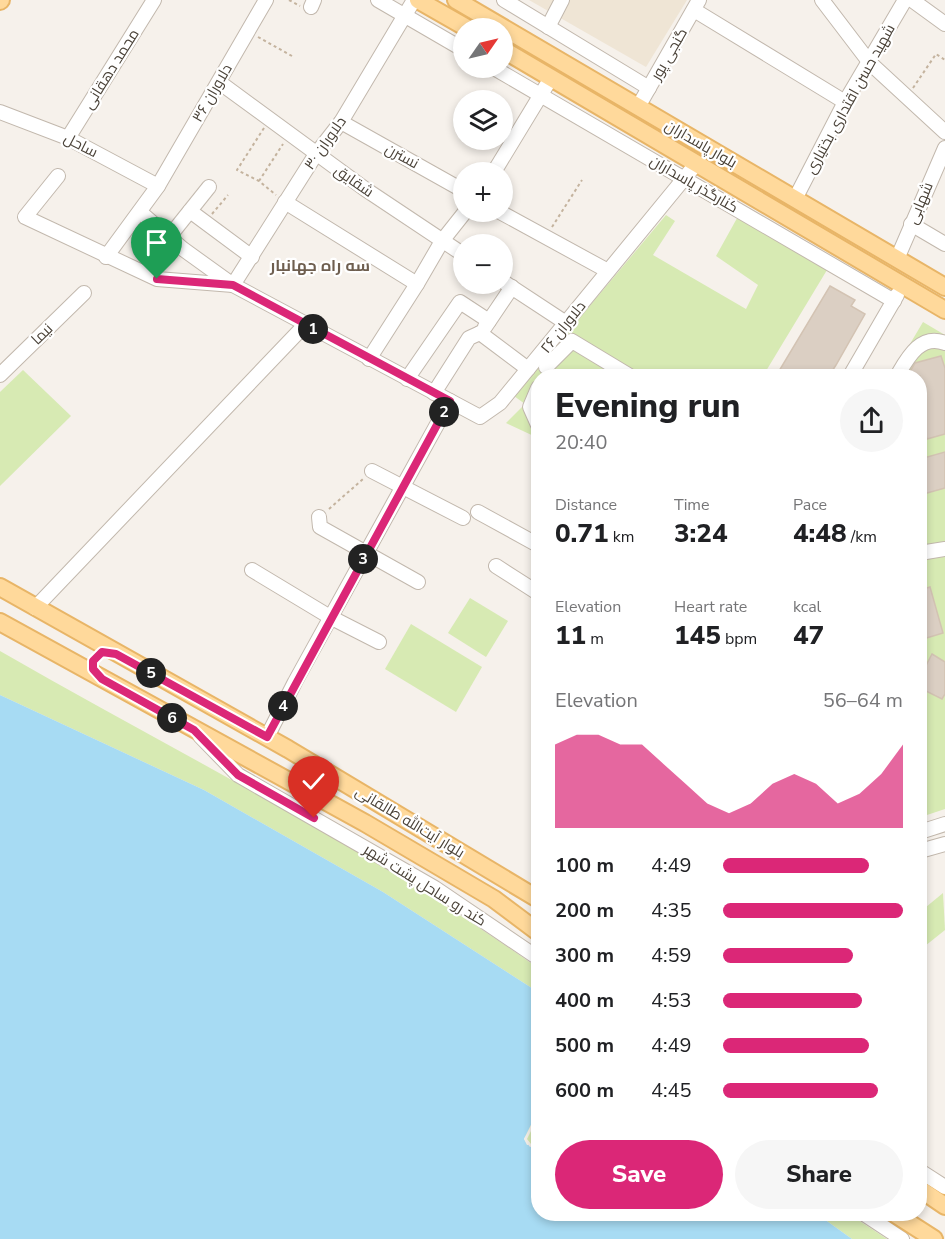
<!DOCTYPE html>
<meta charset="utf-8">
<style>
:root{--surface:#fff;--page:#f6f6f6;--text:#202124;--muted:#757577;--accent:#db2777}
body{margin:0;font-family:"Nunito Sans",Cairo,sans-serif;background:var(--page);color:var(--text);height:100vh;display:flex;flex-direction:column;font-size:22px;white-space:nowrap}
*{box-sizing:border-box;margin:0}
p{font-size:20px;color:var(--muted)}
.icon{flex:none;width:33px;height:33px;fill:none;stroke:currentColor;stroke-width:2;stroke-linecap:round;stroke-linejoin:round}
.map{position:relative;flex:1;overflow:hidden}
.drawer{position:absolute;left:531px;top:369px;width:396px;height:852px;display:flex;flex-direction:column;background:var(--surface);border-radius:24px;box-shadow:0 3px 9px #0003}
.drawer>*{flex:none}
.needle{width:39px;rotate:56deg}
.fabs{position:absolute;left:453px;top:18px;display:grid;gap:12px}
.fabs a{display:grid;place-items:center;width:60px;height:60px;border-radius:50%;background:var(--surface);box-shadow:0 3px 9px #0003;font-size:30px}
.pin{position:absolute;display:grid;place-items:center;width:51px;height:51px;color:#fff;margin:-62px -26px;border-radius:50% 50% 50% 0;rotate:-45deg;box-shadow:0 0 6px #0007}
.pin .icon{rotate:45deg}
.km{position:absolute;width:30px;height:30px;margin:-15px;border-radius:50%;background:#222;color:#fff;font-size:16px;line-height:30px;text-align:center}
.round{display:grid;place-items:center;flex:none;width:63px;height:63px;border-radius:32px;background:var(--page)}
.head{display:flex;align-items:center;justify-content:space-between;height:102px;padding:0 24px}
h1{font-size:33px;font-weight:800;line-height:45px}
.stats{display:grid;grid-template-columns:repeat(3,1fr);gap:9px;height:102px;padding:6px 24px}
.stats div{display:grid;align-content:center}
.stats b{font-size:26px;font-weight:800}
.stats small{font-size:16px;font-weight:400}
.stats p{font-size:16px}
.chart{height:168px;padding:12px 24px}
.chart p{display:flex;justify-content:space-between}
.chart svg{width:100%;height:108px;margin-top:6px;fill:var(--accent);opacity:.7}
.action{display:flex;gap:12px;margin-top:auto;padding:12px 24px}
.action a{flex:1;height:69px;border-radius:36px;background:var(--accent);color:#fff;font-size:24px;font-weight:800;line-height:69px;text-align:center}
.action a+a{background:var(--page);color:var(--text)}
ul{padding:0 24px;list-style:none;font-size:20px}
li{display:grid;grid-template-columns:96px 72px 1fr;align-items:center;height:45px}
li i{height:15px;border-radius:8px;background:var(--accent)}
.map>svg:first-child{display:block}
.education{fill:#efe5d5}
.green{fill:#d7eab3}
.water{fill:#a7dbf3}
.pier{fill:#f6f1eb}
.building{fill:#dbcfc3;stroke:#d3c3b3;stroke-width:1.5}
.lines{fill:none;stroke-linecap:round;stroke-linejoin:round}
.minor-casing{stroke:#c2b8ad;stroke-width:16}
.major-casing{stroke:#e8b567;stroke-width:20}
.path{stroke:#c4b39e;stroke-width:2;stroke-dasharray:3 3;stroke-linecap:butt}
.minor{stroke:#fff;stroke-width:14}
.major{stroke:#ffd99b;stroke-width:16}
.route-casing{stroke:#fff;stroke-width:12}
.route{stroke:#db2777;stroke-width:8}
.labels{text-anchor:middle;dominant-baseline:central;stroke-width:4.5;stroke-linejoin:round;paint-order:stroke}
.street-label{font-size:15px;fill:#4a4238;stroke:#fff}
.neighbourhood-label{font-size:16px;font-weight:bold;fill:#6e5e4f;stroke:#fff}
</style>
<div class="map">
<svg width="945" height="1239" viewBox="0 0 945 1239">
<rect width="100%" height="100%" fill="#f6f1eb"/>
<polygon class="education" points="529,0 687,0 646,67"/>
<g class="green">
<polygon points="741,211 827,270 763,376 538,376 538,438 506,423 525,404 514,396 666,215 675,221 653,255 746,309 758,285 716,256"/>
<polygon points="923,322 945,335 945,809 927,815 920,780 920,376 891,376"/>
<polygon points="23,370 71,416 0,486 0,392"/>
<polygon points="470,598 508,621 486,657 448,633"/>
<polygon points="411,624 482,667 456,712 385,669"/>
<path d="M0,651C181,755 368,847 538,968V992L383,892L204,790L0,695Z"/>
<polygon points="943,893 945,930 920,950 920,912"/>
<polygon points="538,1111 538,1144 530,1147 525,1135"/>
<polygon points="817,1214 849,1214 887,1239 852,1239"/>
</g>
<polygon class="water" points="0,695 204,790 383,892 538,992 538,1111 524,1139 527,1145 538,1144 538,1214 817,1214 852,1239 0,1239"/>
<polygon class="pier" points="538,1111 538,1117 527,1139 531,1144 538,1141 538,1144 530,1147 524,1139"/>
<g class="building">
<polygon points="830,286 855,300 851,306 865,314 836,365 829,376 776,376"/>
<polygon points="941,356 945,368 945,434 927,439 920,414 920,376 908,375 915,363"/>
<polygon points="945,452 945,488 920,495 920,459"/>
<polygon points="930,587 943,633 920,640 920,590"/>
<polygon points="932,654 945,662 945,694 942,699 920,688 920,677"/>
</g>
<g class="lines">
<g class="minor-casing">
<g id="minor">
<polyline points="378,0 464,50"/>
<polyline points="504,0 649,88"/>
<polyline points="822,0 870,63 945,132"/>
<polyline points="912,0 945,24"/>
<polyline points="311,7 314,0"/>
<polyline points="694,10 845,102"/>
<polyline points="548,27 562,0"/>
<polyline points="494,68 894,301"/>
<polyline points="219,82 365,189 464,255"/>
<polyline points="638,107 699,0"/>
<polyline points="0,112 68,138 158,186"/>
<polyline points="341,122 464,191"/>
<polyline points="68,138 154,0"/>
<polyline points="494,172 551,78"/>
<polyline points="58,176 25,217 157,279 233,285 480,417 500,403 696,164"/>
<polyline points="795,199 845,102 905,0"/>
<polyline points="285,202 417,284 369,359"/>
<polyline points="190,211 252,257"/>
<polyline points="140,212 183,249 233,285"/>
<polyline points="500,212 608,271"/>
<polyline points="911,224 945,244"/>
<polyline points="169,237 209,187"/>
<polyline points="106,257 158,186 266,0"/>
<polyline points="897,259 945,148"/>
<polyline points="502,281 566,323"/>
<polyline points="417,284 442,241 465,212"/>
<polyline points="233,285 316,154 341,122 414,0"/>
<polyline points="485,327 512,287"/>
<polyline points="480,333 528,369"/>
<polyline points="546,367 572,341 630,376"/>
<polyline points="0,375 84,293"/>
<polyline points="850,376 897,295"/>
<path d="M897,376C907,359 920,333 945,343"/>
<polyline points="407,379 460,302 489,321"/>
<polyline points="538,388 530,407 538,425"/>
<polyline points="434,393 469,338 480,333"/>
<polyline points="372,471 463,518"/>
<polyline points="478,512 538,545"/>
<polyline points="319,517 320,527 418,582"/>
<polyline points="920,553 945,549"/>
<polyline points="496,566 538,593"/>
<polyline points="252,570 330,617 379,642"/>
<polyline points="35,608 305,325"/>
<polyline points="200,736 238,775 435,888 538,958"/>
<polyline points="267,737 295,682 450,401"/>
<polyline points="920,832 945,824"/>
<polyline points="920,851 945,844"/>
<polyline points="920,1171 945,1187"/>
<polyline points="864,1214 902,1239"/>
</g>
</g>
<g class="major-casing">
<g id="major">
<polyline points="418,0 467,28"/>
<polyline points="456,0 945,287"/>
<polyline points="0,1 1,0"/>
<polyline points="502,49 945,310"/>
<polyline points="0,587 288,749 538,899"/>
<polyline points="0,622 365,823 494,899 538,932"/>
<polyline points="920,1189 945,1206"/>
<polyline points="895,1214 934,1239"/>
</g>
</g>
<g class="path">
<polyline points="289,0 300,6"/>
<polyline points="258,37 292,56"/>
<polyline points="913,88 936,54 945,60"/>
<polyline points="264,128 237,170 259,181 276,195"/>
<polyline points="259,181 283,144"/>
<polyline points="212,214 228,195"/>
<polyline points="552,227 582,180"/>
<polyline points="329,509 363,479"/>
</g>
<use href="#minor" class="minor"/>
<use href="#major" class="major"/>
</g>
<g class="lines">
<g class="route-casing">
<polyline id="route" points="157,279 233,285 450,401 267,737 116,654 102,652 93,661 93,669 102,679 194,730 238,775 314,818"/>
</g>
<use href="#route" class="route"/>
</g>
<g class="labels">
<g class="street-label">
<text transform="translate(669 54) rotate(-60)">گنجی پور</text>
<text transform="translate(111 69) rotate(-58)">محمد دهقانی</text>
<text transform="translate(212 93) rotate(-60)">دلاوران ۳۶</text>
<text transform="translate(850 99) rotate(-61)">شهید حسن اقتداری بختیاری</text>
<text transform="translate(325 143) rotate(-55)">دلاوران ۳۰</text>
<text transform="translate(701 144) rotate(30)">بلوار پاسداران</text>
<text transform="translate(81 145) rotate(27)">ساحل</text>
<text transform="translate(402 156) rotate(29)">نسترن</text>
<text transform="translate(354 181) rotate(35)">شقایق</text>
<text transform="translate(694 184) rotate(30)">کنارگذر پاسداران</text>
<text transform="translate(920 203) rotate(-67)">شهابی</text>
<text transform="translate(563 327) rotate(-51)">دلاوران ۲۶</text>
<text transform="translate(42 334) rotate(-44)">نیما</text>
<text transform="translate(410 822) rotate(31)">بلوار آیت‌الله طالقانی</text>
<text transform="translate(425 885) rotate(32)">کند رو ساحل پشت شهر</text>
</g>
<g class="neighbourhood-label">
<text x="320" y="266">سه راه جهانبار</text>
</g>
</g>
</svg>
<div class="fabs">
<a><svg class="needle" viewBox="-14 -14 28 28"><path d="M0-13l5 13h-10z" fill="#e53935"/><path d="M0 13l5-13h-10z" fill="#757577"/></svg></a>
<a><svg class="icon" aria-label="layers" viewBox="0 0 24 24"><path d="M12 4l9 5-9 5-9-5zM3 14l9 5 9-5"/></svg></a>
<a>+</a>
<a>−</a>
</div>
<div class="pin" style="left:157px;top:279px;background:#1e9e55"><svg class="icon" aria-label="arrive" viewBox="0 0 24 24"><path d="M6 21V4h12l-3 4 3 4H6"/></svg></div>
<div class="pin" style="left:314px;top:818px;background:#d93025"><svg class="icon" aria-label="check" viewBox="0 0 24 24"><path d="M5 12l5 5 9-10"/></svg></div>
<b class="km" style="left:313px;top:329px">1</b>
<b class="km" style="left:444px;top:412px">2</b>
<b class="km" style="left:363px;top:559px">3</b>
<b class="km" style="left:283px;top:706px">4</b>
<b class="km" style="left:151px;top:673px">5</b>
<b class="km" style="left:172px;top:718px">6</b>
<section class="drawer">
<div class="head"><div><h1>Evening run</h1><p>20:40</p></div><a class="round"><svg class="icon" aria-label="share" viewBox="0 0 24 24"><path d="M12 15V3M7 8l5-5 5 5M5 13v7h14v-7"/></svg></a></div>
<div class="stats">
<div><p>Distance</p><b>0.71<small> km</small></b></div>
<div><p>Time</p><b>3:24</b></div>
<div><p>Pace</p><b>4:48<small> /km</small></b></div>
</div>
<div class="stats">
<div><p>Elevation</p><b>11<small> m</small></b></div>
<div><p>Heart rate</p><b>145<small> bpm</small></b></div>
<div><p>kcal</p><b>47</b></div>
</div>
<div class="chart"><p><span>Elevation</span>56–64 m</p>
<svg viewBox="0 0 160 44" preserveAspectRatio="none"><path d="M0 44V10L10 6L20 6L30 10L40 10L50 18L60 26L70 34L80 38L90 34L100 26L110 22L120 26L130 34L140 30L150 22L160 10V44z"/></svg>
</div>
<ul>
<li><b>100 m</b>4:49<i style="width:81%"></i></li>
<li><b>200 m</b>4:35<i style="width:100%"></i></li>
<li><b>300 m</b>4:59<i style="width:72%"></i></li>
<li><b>400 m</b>4:53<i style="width:77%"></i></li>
<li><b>500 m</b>4:49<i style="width:81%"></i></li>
<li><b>600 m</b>4:45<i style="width:86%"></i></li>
</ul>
<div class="action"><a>Save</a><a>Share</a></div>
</section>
</div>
